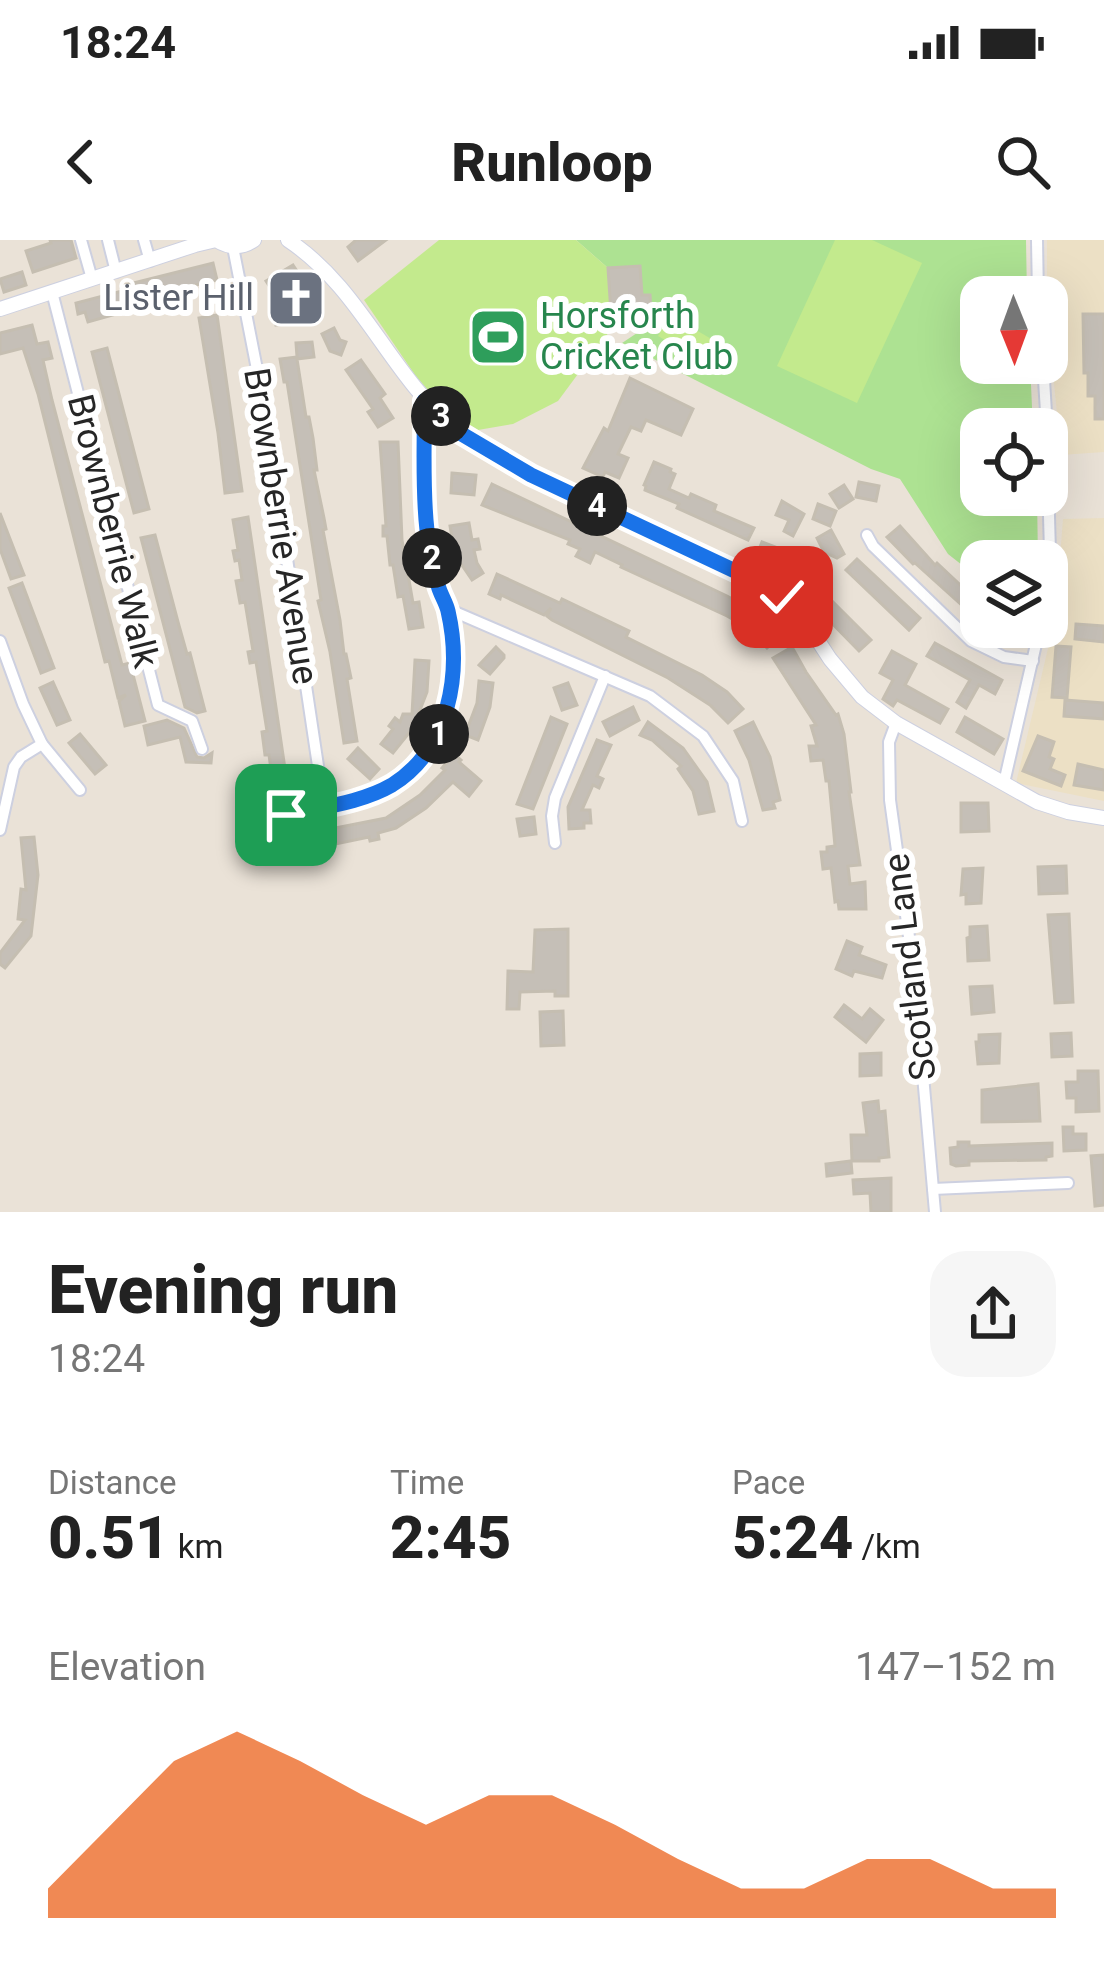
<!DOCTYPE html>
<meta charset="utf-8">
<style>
:root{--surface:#fff;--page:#f6f6f6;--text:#222;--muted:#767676;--accent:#ea580c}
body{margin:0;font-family:Roboto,sans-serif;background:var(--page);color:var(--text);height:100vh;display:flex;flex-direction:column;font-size:45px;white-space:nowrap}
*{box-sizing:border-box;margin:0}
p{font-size:39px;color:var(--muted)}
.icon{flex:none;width:66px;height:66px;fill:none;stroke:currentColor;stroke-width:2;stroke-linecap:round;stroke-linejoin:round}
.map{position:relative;height:972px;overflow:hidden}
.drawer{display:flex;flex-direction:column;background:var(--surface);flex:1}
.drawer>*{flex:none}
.needle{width:78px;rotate:179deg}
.controls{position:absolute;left:960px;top:36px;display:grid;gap:24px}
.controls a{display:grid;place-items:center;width:108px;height:108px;border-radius:24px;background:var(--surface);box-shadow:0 12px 48px #0002;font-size:60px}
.pin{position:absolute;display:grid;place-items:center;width:102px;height:102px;color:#fff;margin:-51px;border-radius:24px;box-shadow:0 6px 18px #0006}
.km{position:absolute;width:60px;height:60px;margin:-30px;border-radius:50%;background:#222;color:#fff;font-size:33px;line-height:60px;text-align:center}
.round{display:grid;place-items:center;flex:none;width:126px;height:126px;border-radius:36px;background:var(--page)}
.headline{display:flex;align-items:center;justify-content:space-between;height:204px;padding:0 48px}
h1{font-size:66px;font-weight:800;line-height:90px}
.stats{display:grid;grid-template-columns:repeat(3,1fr);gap:18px;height:204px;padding:12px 48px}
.stats div{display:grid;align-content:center}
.stats b{font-size:60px;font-weight:800}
.stats small{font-size:33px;font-weight:400}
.stats p{font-size:33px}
.chart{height:336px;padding:24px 48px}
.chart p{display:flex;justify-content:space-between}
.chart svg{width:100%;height:216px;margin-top:12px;fill:var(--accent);opacity:.7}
.status{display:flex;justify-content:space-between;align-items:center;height:84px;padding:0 60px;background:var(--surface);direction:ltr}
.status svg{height:33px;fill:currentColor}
header{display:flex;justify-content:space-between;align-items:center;height:156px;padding:0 48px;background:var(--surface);font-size:54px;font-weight:800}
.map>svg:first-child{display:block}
.education{fill:#ece0c5}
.green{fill:#ade292}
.pitch{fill:#c3ea8d}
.building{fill:#c5bfb7;stroke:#c5beb1;stroke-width:3}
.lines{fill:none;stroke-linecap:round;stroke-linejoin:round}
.street-casing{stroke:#cdd0e0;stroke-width:14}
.secondary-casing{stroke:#cdd0e0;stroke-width:16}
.street{stroke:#fff;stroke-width:10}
.secondary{stroke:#fff;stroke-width:14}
.route-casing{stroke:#fff;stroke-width:24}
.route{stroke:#1a73e8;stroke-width:15}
.labels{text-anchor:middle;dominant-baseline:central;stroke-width:12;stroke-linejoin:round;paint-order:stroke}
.worship-label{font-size:36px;fill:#5b616d;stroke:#fff;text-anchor:end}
.leisure-label{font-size:36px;fill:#27864d;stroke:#fff;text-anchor:start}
.street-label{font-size:36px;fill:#262626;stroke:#fff}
</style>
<div class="status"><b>18:24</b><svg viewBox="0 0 49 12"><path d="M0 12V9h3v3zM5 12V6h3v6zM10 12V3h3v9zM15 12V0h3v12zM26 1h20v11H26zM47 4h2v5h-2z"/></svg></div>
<header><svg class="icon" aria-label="back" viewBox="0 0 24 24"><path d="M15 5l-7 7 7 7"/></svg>Runloop<svg class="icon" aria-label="search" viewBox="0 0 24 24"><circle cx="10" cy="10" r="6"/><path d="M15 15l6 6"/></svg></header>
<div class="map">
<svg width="1104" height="972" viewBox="0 0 1104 972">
<rect width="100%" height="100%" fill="#eae2d7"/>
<g class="education">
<polygon points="1047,0 1104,0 1104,212 1061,215 1047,70"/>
<polygon points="1104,278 1104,561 1016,543 1055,379 1063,279"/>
</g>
<polygon class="green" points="576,0 1026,0 1027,57 981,57 981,123 1030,123 1033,189 981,189 981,255 1037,255 1038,321 981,321 981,340 948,314 900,239 871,229 622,103 652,83 650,55 642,55 640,26 608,28"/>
<g class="pitch">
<polygon points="439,0 576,0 608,28 612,88 558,161 513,184 478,190 442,167 415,135 364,60"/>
<polygon points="835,0 872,0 922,23 857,163 777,126"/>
<polygon points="670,75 727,108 715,129 658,96"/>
</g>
<g class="building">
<polygon points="50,0 71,0 76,18 33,32 26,11 51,3"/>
<polygon points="356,0 386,0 358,21 348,7"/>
<polygon points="213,23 217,40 150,56 152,64 88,82 85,72 78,74 76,63 126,50 125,45"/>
<polygon points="293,25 321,67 299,81 276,85 273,65 279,61 266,41"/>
<polygon points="640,26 642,55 650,55 652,83 612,88 608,28"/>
<polygon points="22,32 26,45 4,52 0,39"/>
<polygon points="1083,74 1104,74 1104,179 1095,179 1095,156 1088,156 1088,133 1084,133"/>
<polygon points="217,75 242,251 225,253 218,193 199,78"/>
<polygon points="32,85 37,104 48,102 52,118 43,120 52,160 122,425 130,423 145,481 125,486 119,461 126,455 118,458 109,421 105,422 38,154 23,108 0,114 0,93"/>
<polygon points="334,88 340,100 346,102 341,115 330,111 322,94"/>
<polygon points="312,102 314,117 297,119 306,177 309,177 313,198 317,230 314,230 324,278 326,289 323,290 340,380 344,414 346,414 351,438 347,439 357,501 344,503 330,412 318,361 321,360 287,142 284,142 280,119 297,117 296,103"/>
<polygon points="107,108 149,269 134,273 92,112"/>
<polygon points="361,120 385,154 380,158 393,178 378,187 368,172 373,169 346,130"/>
<polygon points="630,138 693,169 681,195 646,180 641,191 631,187 618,214 628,218 619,238 605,232 603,237 583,228 604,188 608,191"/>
<polygon points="380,202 398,202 402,300 413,363 419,362 423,387 409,389 403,356 398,357 393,325 390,325 387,296 383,296 383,286 386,286"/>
<polygon points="654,222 671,229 670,232 675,234 669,249 689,258 691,254 716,265 714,271 754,288 748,300 677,268 679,264 645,250 646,246 644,245"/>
<polygon points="452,233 476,235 474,255 451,253"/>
<polygon points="859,242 879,246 876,261 856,257"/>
<polygon points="492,244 727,356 760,374 781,395 767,408 746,387 727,376 621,327 622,325 595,312 590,323 576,316 580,309 568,304 570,300 482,265"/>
<polygon points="844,245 853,259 839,268 830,254"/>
<polygon points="782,261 804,274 793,296 784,291 789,280 776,275"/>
<polygon points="818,264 836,271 830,286 813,279"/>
<polygon points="0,273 24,335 11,339 0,309"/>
<polygon points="248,277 288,549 274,551 269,515 265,515 262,492 267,491 256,422 250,423 248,412 253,411 245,362 240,363 236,341 242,340 239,320 235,321 233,311 238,310 233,280"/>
<polygon points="469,283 472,300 478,299 480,309 474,310 477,323 483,333 472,340 455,315 450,286"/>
<polygon points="900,286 935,325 937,323 971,355 974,356 981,348 981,368 974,376 915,323 913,324 887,297"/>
<polygon points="831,290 844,314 837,318 824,312 817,298"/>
<polygon points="155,295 178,382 187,414 190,413 205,471 197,473 185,467 141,298"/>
<polygon points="762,302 799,316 794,327 791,326 788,333 776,329 778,326 756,317"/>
<polygon points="857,319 920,378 909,390 846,330"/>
<polygon points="497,334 560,363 562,359 629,391 626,397 702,435 727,452 743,469 728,483 710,465 668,438 552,380 547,376 551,368 544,375 501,355 500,359 489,354"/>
<polygon points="22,343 54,428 41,433 9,348"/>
<polygon points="828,357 871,400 859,411 817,368"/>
<polygon points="1076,384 1104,386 1104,402 1075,399"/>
<polygon points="981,387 1019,387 1016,400 980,390"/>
<polygon points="935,403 1002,440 995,454 979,445 966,468 957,462 970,440 927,416"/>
<polygon points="1056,406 1071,407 1067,458 1052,457"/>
<polygon points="496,407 504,415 504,418 490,434 479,425"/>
<polygon points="792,407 806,432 836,475 838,474 844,494 851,552 849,552 860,625 848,626 850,644 865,642 866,669 839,669 838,661 835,662 831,628 823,629 821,612 827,612 827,607 835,606 829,541 826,541 823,520 811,521 809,506 817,506 811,486 816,485 773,418"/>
<polygon points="892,411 916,424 905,445 948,469 940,483 897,460 893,466 883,459 893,440 880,433"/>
<polygon points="415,420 429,421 427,452 413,488 393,513 381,504 393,489 389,486 395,478 400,482 403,474 412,474"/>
<polygon points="479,441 493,443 490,467 478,500 465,495 477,463"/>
<polygon points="53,442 70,480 57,485 40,448"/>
<polygon points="568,443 577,465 562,470 554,448"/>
<polygon points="1065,460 1104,463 1104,479 1064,476"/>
<polygon points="633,467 639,480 610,496 603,482"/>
<polygon points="551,477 567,484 533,569 517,564"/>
<polygon points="965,477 1003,499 994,514 957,492"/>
<polygon points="167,480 184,488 197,517 204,518 212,513 211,523 186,522 180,497 148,505 144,486"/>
<polygon points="648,482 683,508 707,542 714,571 699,574 693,551 678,529 681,526 652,500 640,495"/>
<polygon points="753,482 770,517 780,560 773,562 775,568 763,570 749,520 735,491"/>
<polygon points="80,494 106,525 95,534 69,503"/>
<polygon points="1038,496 1054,502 1049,517 1054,519 1050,529 1065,535 1061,546 1023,531"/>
<polygon points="597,500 611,505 597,536 603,539 599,548 593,545 582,570 590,570 591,583 584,583 584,588 569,589 568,567"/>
<polygon points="358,508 379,529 370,539 348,519"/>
<polygon points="454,514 461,520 459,522 481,541 469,556 453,542 426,568 396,588 378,593 379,599 370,601 369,597 297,612 295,596 386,578 420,555 445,530 442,528"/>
<polygon points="1078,524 1104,530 1104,550 1074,545"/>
<polygon points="961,563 988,563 989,591 961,592"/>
<polygon points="534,577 536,594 520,596 517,579"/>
<polygon points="34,597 38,635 31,696 5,728 0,724 0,713 25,680 18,679 21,649 26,650 21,598"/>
<polygon points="1066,626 1067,653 1039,654 1038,627"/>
<polygon points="983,628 981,663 966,664 966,654 961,655 963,629"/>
<polygon points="1069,674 1073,762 1055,763 1048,675"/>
<polygon points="987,686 989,720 968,721 967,698 970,697 970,687"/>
<polygon points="568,689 568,756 555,756 555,751 520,752 519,769 507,769 508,731 533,732 535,690"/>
<polygon points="847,701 862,707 859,715 886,725 882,738 854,731 852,736 836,729"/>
<polygon points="992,746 994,772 972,774 970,747"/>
<polygon points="844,765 862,779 870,769 883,780 866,802 835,777"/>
<polygon points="563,771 564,805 541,806 540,772"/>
<polygon points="1071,793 1072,816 1052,817 1051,794"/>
<polygon points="1000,794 999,823 978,824 976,802 979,802 979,795"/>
<polygon points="881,813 881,835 860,836 860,814"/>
<polygon points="1078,831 1098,831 1099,871 1076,872 1076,858 1067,858 1066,842 1078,842"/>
<polygon points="1038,844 1040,881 982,882 982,850"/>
<polygon points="878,861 879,872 885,871 889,917 879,918 879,921 852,921 851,895 867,895 863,863"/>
<polygon points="1063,887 1073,887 1073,894 1086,894 1086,910 1064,911"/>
<polygon points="958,902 969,902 969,906 1052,903 1052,916 1046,917 1046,920 969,921 969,925 956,926 951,924 950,908 958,907"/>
<polygon points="1104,915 1104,965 1095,966 1091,916"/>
<polygon points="851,921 852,933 827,936 826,924"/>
<polygon points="891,938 891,972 871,972 870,953 854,954 853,940"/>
</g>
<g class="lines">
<g class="street-casing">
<g id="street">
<polyline points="81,0 92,39"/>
<polyline points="108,0 116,32"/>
<polyline points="144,0 150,21"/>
<polyline points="1037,0 1038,57"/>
<polyline points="233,7 264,165 324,566"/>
<polyline points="52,52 158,465 192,481 202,509"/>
<polyline points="1043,123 1047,189"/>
<polyline points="1047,201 1050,313 1047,339"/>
<polyline points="867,295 873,306 971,401 1004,417 1033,421"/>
<polyline points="448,369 650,456 703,496 733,541 742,581"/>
<polyline points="0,401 23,464 42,504 21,517 14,527 0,590"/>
<polyline points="896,483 889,502 890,560 914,733 935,972"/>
<polyline points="42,504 80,550"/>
<polyline points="1004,543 1040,387"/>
<path d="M286,576C321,567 361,563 392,545C450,510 462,432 448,371C446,362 440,354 438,345C432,328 429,308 427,291C422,248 425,203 423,161"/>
<polyline points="555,603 552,576 555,558 605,436"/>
<polyline points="933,949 1068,943"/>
</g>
</g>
<g class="secondary-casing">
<g id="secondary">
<path d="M288,0C363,50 389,135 457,190C506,230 571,254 628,279C675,301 722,324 768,347L798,370L830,419L862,457L896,483L1037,562L1068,572L1104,578"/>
<path d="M0,69L195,5L216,0C229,8 241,9 254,0"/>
</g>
</g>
<use href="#street" class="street"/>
<use href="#secondary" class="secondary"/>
</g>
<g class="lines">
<g class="route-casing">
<path id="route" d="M286,575C321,567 361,563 392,545C450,509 462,432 448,371C446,362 440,354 438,345C432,328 429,308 427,290C422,248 425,203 424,161L460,193L531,235L769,347L782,357"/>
</g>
<use href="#route" class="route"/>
</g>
<defs>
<g id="church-square" transform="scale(3)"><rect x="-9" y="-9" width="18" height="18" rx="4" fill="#6b7280" stroke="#fff"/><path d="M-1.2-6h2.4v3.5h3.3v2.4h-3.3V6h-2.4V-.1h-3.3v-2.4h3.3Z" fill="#fff"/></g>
<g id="stadium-square" transform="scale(3)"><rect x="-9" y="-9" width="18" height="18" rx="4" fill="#2e9e5b" stroke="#fff"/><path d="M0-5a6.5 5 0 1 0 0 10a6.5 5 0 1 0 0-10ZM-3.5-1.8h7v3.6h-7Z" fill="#fff"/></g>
</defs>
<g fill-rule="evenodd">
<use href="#church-square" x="296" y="58"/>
<use href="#stadium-square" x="498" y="97"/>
</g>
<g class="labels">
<g class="worship-label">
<text x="254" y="58">Lister Hill</text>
</g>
<g class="leisure-label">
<text x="540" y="76">Horsforth<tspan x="540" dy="41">Cricket Club</tspan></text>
</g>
<g class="street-label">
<text transform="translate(281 286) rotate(81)">Brownberrie Avenue</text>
<text transform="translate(113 291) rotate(76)">Brownberrie Walk</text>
<text transform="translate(910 727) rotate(-97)">Scotland Lane</text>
</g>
</g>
</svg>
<div class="controls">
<a><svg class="needle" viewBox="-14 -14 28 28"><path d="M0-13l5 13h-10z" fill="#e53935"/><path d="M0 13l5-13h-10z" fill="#767676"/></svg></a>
<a><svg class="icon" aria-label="locate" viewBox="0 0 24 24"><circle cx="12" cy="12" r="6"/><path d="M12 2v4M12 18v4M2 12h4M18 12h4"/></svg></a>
<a><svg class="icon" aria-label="layers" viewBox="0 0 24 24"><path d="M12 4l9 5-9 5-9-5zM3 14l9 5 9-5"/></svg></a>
</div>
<div class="pin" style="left:286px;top:575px;background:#1e9e55"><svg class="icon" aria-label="arrive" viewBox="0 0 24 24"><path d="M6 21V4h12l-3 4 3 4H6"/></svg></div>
<div class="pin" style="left:782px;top:357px;background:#d93025"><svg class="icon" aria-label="check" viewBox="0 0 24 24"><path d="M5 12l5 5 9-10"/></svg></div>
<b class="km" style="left:439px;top:494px">1</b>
<b class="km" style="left:432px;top:318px">2</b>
<b class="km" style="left:441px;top:176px">3</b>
<b class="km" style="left:597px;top:266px">4</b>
</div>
<section class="drawer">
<div class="headline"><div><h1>Evening run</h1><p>18:24</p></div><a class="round"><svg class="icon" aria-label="share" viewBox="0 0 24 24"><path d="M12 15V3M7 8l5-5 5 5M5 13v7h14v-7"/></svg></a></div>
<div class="stats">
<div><p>Distance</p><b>0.51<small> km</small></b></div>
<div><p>Time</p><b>2:45</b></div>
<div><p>Pace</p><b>5:24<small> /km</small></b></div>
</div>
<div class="chart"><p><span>Elevation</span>147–152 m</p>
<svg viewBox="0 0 160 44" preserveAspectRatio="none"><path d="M0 44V38L10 25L20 12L30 6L40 12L50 19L60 25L70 19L80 19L90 25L100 32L110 38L120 38L130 32L140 32L150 38L160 38V44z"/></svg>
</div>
</section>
